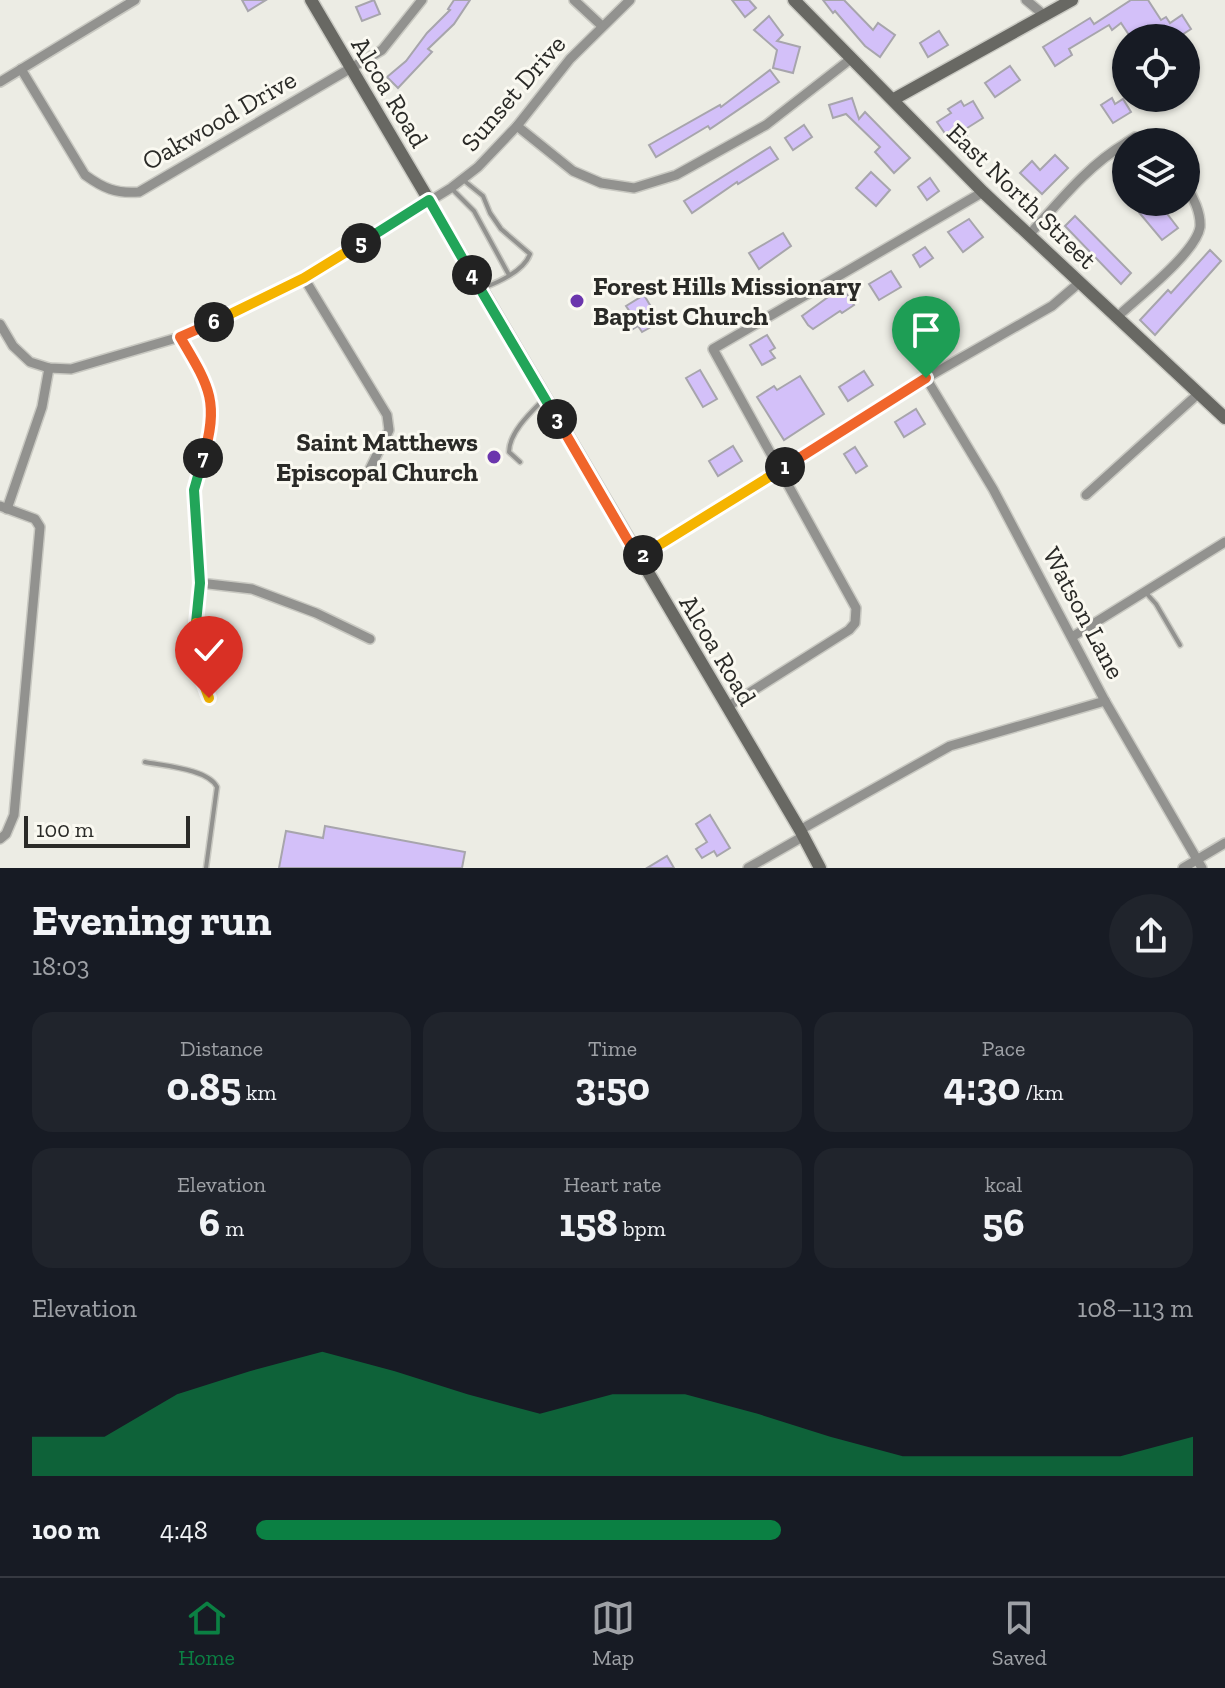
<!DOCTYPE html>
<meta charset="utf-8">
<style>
:root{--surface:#171b24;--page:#20242c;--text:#f1f3f6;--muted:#9ea1a6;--line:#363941;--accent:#0b8043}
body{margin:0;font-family:"Zilla Slab",serif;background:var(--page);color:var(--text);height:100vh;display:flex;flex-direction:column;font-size:30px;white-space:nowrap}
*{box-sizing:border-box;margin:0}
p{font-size:26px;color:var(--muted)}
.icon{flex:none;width:44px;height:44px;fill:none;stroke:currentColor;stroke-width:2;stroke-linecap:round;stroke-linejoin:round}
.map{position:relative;height:868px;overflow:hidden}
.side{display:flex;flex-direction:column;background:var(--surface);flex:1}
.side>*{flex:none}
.controls{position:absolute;left:1112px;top:24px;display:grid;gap:16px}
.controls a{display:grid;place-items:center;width:88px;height:88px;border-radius:50%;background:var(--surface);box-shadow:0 2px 6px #0004;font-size:40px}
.scale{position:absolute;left:24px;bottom:20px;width:166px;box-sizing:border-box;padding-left:8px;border:4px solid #2a2a27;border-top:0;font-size:22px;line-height:28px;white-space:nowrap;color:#2a2a27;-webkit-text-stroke:6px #faf9f1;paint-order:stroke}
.pin{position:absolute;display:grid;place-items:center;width:68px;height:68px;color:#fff;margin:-82px -34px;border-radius:50% 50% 50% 0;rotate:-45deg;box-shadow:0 0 8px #0007}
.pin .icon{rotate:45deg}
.km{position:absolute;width:40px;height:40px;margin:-20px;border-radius:50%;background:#222;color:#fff;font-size:22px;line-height:40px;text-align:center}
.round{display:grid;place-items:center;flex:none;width:84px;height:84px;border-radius:42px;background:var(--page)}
.overview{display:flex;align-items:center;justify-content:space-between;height:136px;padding:0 32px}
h1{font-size:44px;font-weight:700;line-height:60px}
.figures{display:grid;grid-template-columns:repeat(3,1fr);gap:12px;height:136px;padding:8px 32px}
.figures div{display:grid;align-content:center;border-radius:20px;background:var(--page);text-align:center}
.figures b{font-size:40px;font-weight:700}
.figures small{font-size:22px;font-weight:400}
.figures p{font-size:22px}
.chart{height:224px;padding:16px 32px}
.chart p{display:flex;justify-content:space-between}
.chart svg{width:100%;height:144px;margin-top:8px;fill:var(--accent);opacity:.7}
ul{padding:0 32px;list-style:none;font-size:26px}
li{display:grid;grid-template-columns:128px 96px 1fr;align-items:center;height:60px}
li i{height:20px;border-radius:10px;background:var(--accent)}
.menu{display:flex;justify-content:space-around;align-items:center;height:112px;border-top:2px solid var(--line);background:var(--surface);font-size:22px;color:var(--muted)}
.menu a{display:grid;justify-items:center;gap:4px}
.menu .selected{color:var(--accent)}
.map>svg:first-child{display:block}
.building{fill:#d3c0f9;stroke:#a7a5ac;stroke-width:2}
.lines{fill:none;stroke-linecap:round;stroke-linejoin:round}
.lane-casing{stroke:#c9c9c2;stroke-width:7}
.street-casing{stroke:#c9c9c2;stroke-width:12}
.secondary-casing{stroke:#c9c9c2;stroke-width:15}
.lane{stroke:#92928f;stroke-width:4}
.street{stroke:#92928f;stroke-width:9}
.secondary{stroke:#686863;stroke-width:12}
.split-1-casing{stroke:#fff;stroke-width:16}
.split-2-casing{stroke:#fff;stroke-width:16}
.split-3-casing{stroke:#fff;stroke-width:16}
.split-4-casing{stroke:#fff;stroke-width:16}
.split-5-casing{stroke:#fff;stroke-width:16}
.split-6-casing{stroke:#fff;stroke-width:16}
.split-7-casing{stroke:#fff;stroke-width:16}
.split-8-casing{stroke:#fff;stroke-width:16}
.split-9-casing{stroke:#fff;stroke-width:16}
.split-1{stroke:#f0652b;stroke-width:10}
.split-2{stroke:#f5b400;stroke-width:10}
.split-3{stroke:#f0652b;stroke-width:10}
.split-4{stroke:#22a559;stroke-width:10}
.split-5{stroke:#22a559;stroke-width:10}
.split-6{stroke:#f5b400;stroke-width:10}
.split-7{stroke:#f0652b;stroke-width:10}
.split-8{stroke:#22a559;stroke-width:10}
.split-9{stroke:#f5b400;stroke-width:10}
.poi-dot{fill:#6b36ad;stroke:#faf9f1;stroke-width:3}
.labels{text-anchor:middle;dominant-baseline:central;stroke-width:6;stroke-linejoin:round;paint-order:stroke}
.street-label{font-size:26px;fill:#2a2a27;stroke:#faf9f1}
.poi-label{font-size:26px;font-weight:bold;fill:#2a2a27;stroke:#faf9f1;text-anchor:start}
</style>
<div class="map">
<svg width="1225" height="868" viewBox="0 0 1225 868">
<rect width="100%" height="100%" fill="#ecece4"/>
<g class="building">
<polygon points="242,0 266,0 248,11"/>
<polygon points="374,0 380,14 362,21 356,7"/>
<polygon points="454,0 470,0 454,24 428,49 432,52 398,88 387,77 406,61 427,33 450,10 448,9"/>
<polygon points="732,0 749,0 756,8 745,17"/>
<polygon points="823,0 844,0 873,30 878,23 895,35 880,57 865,46 835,11 833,13"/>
<polygon points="1131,0 1148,0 1161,20 1166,17 1170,23 1182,15 1191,29 1177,38 1131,38 1121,23 1112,30 1109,25 1069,49 1072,55 1055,66 1043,47 1090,18 1094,24"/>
<polygon points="769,16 783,35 777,41 800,47 793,73 773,68 777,50 754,30"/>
<polygon points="939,31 948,45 928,57 920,43"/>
<polygon points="1010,66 1020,80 995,97 985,83"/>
<polygon points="770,70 779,82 710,129 708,126 656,157 649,145 720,105 721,107"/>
<polygon points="852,98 859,119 865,112 910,158 894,173 875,152 880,147 846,114 833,118 829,105"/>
<polygon points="1112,98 1115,104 1123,99 1131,112 1113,123 1101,105"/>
<polygon points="961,101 964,106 973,101 983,118 964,130 967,136 959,141 953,131 946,135 937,122 951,113 948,109"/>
<polygon points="804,125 812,137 793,150 785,138"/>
<polygon points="770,147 778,159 738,184 737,182 692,213 684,201"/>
<polygon points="1055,155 1068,168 1042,194 1020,173 1032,161 1040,170"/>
<polygon points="871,172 890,190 876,206 856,188"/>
<polygon points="930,178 939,191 927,200 918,187"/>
<polygon points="1145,202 1158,202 1178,228 1162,240 1137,210"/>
<polygon points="1075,216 1131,273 1121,284 1065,226"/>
<polygon points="969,219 983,237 963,252 948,232"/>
<polygon points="783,233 791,246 759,269 749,253"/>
<polygon points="925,247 933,258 920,267 913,255"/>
<polygon points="1210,250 1221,261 1155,335 1140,320 1168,290 1171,293"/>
<polygon points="891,271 901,287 879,300 869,284"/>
<polygon points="842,287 854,305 842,313 840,311 813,329 808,325 802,316"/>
<polygon points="644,295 660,322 642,332 638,326 630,331 621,318 630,312 626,306"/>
<polygon points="767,335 775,348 770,351 775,358 762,365 750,345"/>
<polygon points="700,370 717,399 703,407 686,378"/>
<polygon points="864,371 873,385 848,401 839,387"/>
<polygon points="800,376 824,414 784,440 757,397 774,386 777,390"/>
<polygon points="916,409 925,424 904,437 895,422"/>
<polygon points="733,446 742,461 718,476 709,461"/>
<polygon points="855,447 867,466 856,473 844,454"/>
<polygon points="710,815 730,848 717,856 714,851 702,858 696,849 707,842 696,824"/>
<polygon points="325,826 465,852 462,868 279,868 286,831 323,838"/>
<polygon points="667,856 674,868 647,868"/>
</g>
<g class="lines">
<g class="lane-casing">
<g id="lane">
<path d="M462,179L483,196L490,213L501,229L530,254C524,271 499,282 483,288"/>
<polyline points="451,188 474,211 509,275"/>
<path d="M520,462L509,452C509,433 530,413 543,400"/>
<polyline points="1147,594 1156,604 1180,645"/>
<path d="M145,762C164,766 208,769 217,787L206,868"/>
</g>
</g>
<g class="street-casing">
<g id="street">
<polyline points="574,0 602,26"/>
<polyline points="1026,0 1044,15"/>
<path d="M21,69L85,175C103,188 116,194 139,192L382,50L422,0"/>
<polyline points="0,82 135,0"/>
<polyline points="517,126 573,171 601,183 634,188 676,175 766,125 852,58"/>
<polyline points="1127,142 1135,137 1150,142"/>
<path d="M1029,235C1059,202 1087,166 1126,143"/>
<polyline points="304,278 387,415 389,430 366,477"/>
<path d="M1116,318C1136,299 1196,253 1200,227C1201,213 1193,196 1186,186"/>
<polyline points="0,324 13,346 30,362 49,368 71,369 180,337 304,278 451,188 478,167 517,126 570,59 630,0"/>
<polyline points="180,337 202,374 212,401 210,435 194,490 200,583 195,637 198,669 209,698"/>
<polyline points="926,378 993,489 1105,701 1202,868"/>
<polyline points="1086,495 1198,394"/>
<polyline points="0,506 35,519 40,527 14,815 6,834 0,839"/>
<polyline points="7,509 42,407 49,368"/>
<polyline points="638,558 926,378 1052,306 1079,283"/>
<polyline points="200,583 252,589 316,613 370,639"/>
<polyline points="1072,637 1225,542"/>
<polyline points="727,707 849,630 855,623 856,608 713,349 983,192"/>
<polyline points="800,830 950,746 1105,701"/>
<polyline points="748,868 804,836"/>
<polyline points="1183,868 1225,843"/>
</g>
</g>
<g class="secondary-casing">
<g id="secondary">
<polyline points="311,0 800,830 820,868"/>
<polyline points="794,0 983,192 1225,418"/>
<polyline points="894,99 1072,0"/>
</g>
</g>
<use href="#lane" class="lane"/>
<use href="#street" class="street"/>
<use href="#secondary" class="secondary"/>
</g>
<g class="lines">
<g class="split-1-casing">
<polyline id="split-1" points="785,467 926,378"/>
</g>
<g class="split-2-casing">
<polyline id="split-2" points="643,555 785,467"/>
</g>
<g class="split-3-casing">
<polyline id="split-3" points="557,419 638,558 643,555"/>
</g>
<g class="split-4-casing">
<polyline id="split-4" points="472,275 557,419"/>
</g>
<g class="split-5-casing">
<polyline id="split-5" points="361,243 429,200 472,275"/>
</g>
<g class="split-6-casing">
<polyline id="split-6" points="214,322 304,278 361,243"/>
</g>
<g class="split-7-casing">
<path id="split-7" d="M203,458C220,401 209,386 180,337L214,322"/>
</g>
<g class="split-8-casing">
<polyline id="split-8" points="196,623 200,583 194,490 203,458"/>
</g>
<g class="split-9-casing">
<polyline id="split-9" points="196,623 198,669 209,698"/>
</g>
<use href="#split-1" class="split-1"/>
<use href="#split-2" class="split-2"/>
<use href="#split-3" class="split-3"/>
<use href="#split-4" class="split-4"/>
<use href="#split-5" class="split-5"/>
<use href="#split-6" class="split-6"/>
<use href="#split-7" class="split-7"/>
<use href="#split-8" class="split-8"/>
<use href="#split-9" class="split-9"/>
</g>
<g class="poi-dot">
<circle cx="577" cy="301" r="8"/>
<circle cx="494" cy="457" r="8"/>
</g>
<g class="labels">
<g class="street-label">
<text transform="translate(390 92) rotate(59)">Alcoa Road</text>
<text transform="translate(513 93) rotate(-49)">Sunset Drive</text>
<text transform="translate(219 120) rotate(-30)">Oakwood Drive</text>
<text transform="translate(1022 196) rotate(44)">East North Street</text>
<text transform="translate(1084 613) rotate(62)">Watson Lane</text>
<text transform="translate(718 650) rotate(59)">Alcoa Road</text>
</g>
<g class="poi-label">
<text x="593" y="286">Forest Hills Missionary<tspan x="593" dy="30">Baptist Church</tspan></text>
<text x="478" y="442" text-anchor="end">Saint Matthews<tspan x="478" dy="30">Episcopal Church</tspan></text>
</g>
</g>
</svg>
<div class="controls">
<a><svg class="icon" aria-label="locate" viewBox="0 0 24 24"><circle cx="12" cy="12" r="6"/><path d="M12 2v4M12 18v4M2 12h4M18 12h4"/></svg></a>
<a><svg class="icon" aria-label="layers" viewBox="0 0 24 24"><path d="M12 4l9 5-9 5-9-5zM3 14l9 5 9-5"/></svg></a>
</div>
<div class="scale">100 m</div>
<div class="pin" style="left:926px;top:378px;background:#1e9e55"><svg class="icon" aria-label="arrive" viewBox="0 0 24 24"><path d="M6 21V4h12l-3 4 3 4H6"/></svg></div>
<div class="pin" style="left:209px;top:698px;background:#d93025"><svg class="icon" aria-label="check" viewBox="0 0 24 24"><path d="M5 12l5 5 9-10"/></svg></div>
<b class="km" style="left:785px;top:467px">1</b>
<b class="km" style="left:643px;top:555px">2</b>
<b class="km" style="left:557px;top:419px">3</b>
<b class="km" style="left:472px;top:275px">4</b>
<b class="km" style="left:361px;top:243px">5</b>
<b class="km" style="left:214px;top:322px">6</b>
<b class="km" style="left:203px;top:458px">7</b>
</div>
<section class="side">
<div class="overview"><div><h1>Evening run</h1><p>18:03</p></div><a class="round"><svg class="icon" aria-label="share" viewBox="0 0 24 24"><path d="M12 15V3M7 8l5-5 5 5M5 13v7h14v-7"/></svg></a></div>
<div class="figures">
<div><p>Distance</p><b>0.85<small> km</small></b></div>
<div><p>Time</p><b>3:50</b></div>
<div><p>Pace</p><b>4:30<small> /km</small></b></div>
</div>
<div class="figures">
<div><p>Elevation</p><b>6<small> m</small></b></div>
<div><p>Heart rate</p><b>158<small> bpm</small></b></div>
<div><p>kcal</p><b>56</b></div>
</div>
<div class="chart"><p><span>Elevation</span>108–113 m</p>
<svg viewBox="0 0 160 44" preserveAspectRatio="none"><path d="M0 44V32L10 32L20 19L30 12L40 6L50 12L60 19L70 25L80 19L90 19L100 25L110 32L120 38L130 38L140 38L150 38L160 32V44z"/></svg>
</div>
<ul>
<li><b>100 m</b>4:48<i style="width:56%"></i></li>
</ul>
</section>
<nav class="menu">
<a class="selected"><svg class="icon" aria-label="home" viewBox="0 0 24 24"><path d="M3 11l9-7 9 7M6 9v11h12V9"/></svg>Home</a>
<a><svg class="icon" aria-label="map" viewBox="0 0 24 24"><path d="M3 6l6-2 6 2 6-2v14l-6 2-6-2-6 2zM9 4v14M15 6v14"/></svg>Map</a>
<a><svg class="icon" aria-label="saved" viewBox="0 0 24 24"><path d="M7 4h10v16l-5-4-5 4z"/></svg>Saved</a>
</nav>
